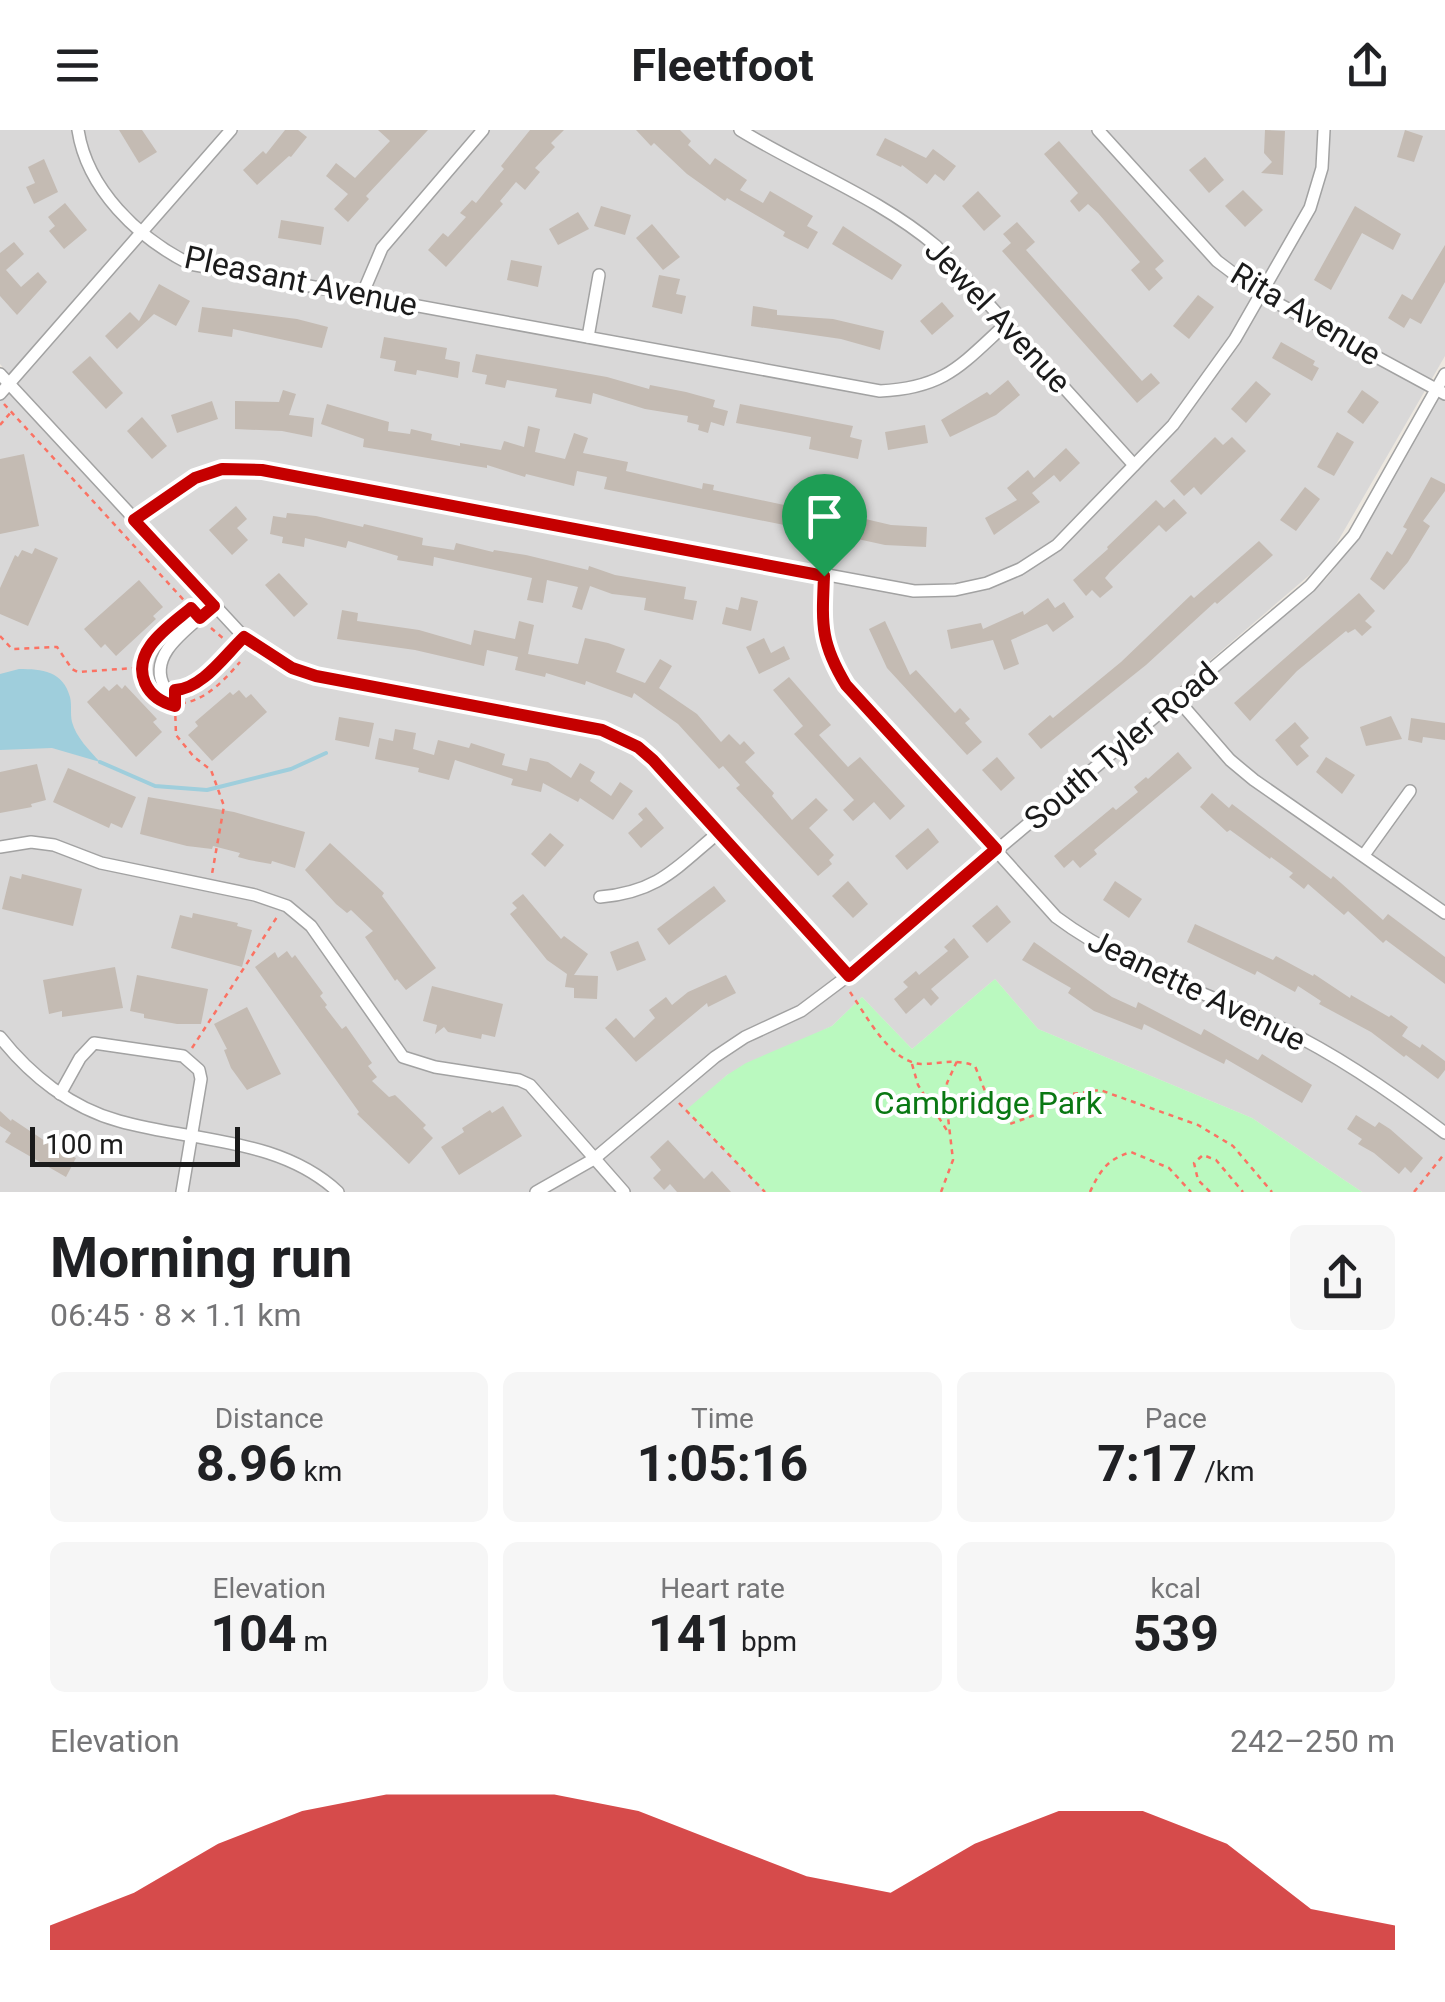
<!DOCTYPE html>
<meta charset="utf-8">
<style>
:root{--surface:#fff;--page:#f6f6f6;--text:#202124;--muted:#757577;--accent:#c50000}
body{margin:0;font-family:Roboto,sans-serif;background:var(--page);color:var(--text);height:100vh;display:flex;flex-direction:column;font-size:38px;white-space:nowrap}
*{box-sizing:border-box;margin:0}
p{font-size:32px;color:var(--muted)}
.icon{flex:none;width:55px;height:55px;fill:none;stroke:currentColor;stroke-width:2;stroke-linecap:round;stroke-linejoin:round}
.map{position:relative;height:1062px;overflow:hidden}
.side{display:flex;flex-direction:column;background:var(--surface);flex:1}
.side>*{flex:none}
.scale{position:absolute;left:30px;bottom:25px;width:210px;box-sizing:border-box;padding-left:10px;border:5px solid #1b1b1b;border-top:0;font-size:28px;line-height:35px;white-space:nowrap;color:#1b1b1b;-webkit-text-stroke:8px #fff;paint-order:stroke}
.pin{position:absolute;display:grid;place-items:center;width:85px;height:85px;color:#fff;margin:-102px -42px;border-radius:50% 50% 50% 0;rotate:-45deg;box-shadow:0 0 10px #0007}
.pin .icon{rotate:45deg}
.round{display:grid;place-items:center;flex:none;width:105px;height:105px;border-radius:15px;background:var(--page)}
.headline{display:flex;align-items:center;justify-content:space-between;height:170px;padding:0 50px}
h1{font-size:55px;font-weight:700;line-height:75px}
.stats{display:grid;grid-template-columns:repeat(3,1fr);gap:15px;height:170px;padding:10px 50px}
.stats div{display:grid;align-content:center;border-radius:15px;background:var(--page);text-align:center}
.stats b{font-size:50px;font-weight:700}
.stats small{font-size:28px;font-weight:400}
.stats p{font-size:28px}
.chart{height:280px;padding:20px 50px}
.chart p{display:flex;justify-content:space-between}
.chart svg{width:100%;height:180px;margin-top:10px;fill:var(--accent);opacity:.7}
header{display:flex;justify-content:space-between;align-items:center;height:130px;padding:0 50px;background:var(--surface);font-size:45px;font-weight:700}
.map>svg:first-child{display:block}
.residential{fill:#d9d8d8}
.park{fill:#baf9bf}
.water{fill:#9fcedc}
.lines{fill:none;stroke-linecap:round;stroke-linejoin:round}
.stream{stroke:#9fcedc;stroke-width:4}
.building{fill:#c4bbb3}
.street-casing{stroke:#a2a2a2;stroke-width:14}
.path{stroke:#fb7263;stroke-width:2.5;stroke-dasharray:5 5;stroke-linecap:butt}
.street{stroke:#fff;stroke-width:11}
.route-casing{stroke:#fff;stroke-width:20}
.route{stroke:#c50000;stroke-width:12}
.labels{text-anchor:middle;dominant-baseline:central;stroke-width:8;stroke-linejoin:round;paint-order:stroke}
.street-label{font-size:32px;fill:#1b1b1b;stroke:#fff}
.park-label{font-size:32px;fill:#0a7813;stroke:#fff}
</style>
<header><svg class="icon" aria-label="menu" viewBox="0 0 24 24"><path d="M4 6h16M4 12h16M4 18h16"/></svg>Fleetfoot<svg class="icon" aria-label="share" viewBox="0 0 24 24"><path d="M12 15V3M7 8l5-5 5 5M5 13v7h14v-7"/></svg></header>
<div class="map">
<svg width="1445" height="1062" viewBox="0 0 1445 1062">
<rect width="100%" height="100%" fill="#ede8e0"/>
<g class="residential">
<polygon points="0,0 1445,0 1445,226 1327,430 851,838 643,612 610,594 312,537 284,525 246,501 0,234"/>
<polygon points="0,251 225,495 259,525 293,544 584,600 618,613 646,631 849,853 1326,449 1354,414 1445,254 1445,1062 1362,1062 1252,988 1038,899 995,849 912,919 862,867 832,896 727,945 687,981 765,1062 0,1062"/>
</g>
<polygon class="park" points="995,849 1038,899 1252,988 1362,1062 765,1062 686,980 727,945 746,933 832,896 862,867 912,919"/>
<path class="water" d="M19,539C42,539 63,541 70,567C72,575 70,584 72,592C76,607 89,620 100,632L52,618L0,620V544Z"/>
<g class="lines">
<polyline class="stream" points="100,632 155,656 207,660 291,639 326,623"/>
</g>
<g class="building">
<polygon points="119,0 142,0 157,22 139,33"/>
<polygon points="285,0 298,0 307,7 291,27 289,26 257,55 243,40 263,21 266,24"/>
<polygon points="378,0 428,0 366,66 369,69 348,92 334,79 348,64 326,46 336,33 355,48 390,11"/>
<polygon points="530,0 564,0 551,13 555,17 535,38 540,42 525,60 516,52 500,71 503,74 446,137 428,120 443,103 448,107 466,87 460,83 472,70 476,73 493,52 504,39 501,36"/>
<polygon points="636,0 680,0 691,11 688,15 710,35 715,28 747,50 740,60 763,73 770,61 813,86 807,96 818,102 808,119 783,106 785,102 727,68 725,71 687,44 654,13 651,16"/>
<polygon points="1265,0 1285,1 1283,45 1261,43 1272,32 1264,23"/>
<polygon points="1405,0 1423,6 1414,32 1397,27"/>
<polygon points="885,8 926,28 933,19 956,36 944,51 935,44 927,54 902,35 901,37 876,25"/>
<polygon points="1059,11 1164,131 1155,139 1163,148 1149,161 1131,140 1140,132 1098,83 1088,74 1079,82 1070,71 1078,63 1044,24"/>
<polygon points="1205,27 1224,50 1209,63 1189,40"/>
<polygon points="44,29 58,62 34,74 26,57 35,53 28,37"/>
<polygon points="1243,60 1263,80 1245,97 1225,76"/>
<polygon points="978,61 1001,86 984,101 962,76"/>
<polygon points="65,73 87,100 64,119 49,101 55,96 48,87"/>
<polygon points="601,76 631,85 625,105 594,96"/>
<polygon points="1355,76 1401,104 1393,120 1362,103 1331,160 1314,150"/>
<polygon points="578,82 589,99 558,115 549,99"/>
<polygon points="281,90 324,97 321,115 278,108"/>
<polygon points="1017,92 1035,112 1026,120 1142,251 1151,243 1160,253 1137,273 1002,121 1011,113 1003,104"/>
<polygon points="652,94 680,127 663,140 636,108"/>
<polygon points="843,96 902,135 892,150 832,114"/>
<polygon points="14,112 24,124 6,140 21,157 38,142 47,152 17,185 0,166 0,123"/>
<polygon points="1445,115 1445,152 1421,194 1410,188 1404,198 1388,188 1402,164 1412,170"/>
<polygon points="511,130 542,136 538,157 507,150"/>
<polygon points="659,145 680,149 676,164 686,166 682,184 652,177"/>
<polygon points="159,154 190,171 176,196 154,184 117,219 105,206 130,182 139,191"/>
<polygon points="1198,165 1214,177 1189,209 1173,196"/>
<polygon points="942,172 954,186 932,205 920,191"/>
<polygon points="753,176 777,180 777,185 833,189 884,201 880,220 841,209 751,196"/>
<polygon points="202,177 297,189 328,197 322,218 233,199 232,207 198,202"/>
<polygon points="384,207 447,218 445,229 460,232 458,248 417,240 416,245 394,241 396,231 380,228"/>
<polygon points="1281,212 1315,231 1313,235 1319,238 1312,251 1272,228"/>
<polygon points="476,224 607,247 649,259 650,255 686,262 715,270 713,277 728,281 724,296 711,292 708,303 698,300 699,295 687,292 688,286 645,279 593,263 591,274 555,267 557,259 507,250 505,258 485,254 487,245 472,242"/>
<polygon points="90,226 123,263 106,279 72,242"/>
<polygon points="1008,250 1020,265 996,285 950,307 941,290 987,262 990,265"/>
<polygon points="1256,251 1271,264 1246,293 1231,279"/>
<polygon points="283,260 296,264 289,285 314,288 312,307 282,301 235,299 235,271 279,272"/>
<polygon points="1362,260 1379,272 1363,294 1347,282"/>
<polygon points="212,271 218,289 177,303 171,285"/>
<polygon points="327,274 389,292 388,301 410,304 411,299 432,304 431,310 460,316 460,313 501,320 504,311 524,317 528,296 540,299 535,322 565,329 574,303 588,308 583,323 628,332 626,341 702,359 703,353 714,355 713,360 803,379 799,398 604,359 607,347 577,341 574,356 526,344 525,347 487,335 487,338 363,317 364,309 321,294"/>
<polygon points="740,274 853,296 850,307 862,310 858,329 809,319 811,307 736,293"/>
<polygon points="142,287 167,316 152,329 127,301"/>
<polygon points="925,295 928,313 888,320 885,302"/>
<polygon points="1337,302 1354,312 1334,346 1317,337"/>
<polygon points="1215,307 1223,315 1232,307 1246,321 1201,365 1194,357 1184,366 1170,351"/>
<polygon points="1066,318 1080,333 1060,352 1054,345 1032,363 1040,372 994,405 985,388 1017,370 1007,358 1028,340 1034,348"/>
<polygon points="24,324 39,396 0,404 0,329"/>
<polygon points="1431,347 1445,354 1445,361 1423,391 1430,396 1408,432 1384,460 1370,449 1387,421 1392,425 1407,399 1403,397"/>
<polygon points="1305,357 1320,369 1296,401 1280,390"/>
<polygon points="1174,369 1187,383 1166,402 1159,395 1110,442 1105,448 1113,457 1100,468 1092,460 1086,466 1073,450 1108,419 1107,417 1156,370 1164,378"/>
<polygon points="236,376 247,389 237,398 248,410 232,425 209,400"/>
<polygon points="287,383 316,386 363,397 364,394 423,408 422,415 454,420 456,413 493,422 494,420 526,425 588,440 589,436 615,445 686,457 684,469 697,471 693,490 644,480 646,468 612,464 590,456 582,480 572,477 578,457 547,450 543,473 527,470 532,448 434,427 433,436 397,430 398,426 348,411 346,418 305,408 304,417 282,413 283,407 270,404 273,386 286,388"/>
<polygon points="857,387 891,395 927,397 926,417 885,415 853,408"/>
<polygon points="1259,411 1273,425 1217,474 1215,472 1146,535 1041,619 1028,604 1050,585 1053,588 1121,532 1191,465 1194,468"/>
<polygon points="35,418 58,428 28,496 0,484 0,458 15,425 18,427 22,420 32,424"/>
<polygon points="279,443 308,474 294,487 265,455"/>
<polygon points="139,450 163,477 153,486 156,489 116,526 105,514 101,518 84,499"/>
<polygon points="1359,463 1375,481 1365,491 1372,497 1362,506 1355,499 1348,503 1346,501 1297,541 1250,591 1234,573"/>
<polygon points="741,467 758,471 751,501 722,494 726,477 738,480"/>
<polygon points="1048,468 1055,478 1064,472 1074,487 1053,502 1047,494 1011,510 1019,534 1004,540 993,510 951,519 947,500 981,493 983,499 1023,481 1024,485"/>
<polygon points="342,480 358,483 357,491 419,500 471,515 474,500 515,509 519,491 534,495 528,524 578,534 585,508 608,513 625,519 616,542 645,553 660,529 672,536 659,558 697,584 721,612 729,604 740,615 744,611 755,623 745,632 774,663 772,666 792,690 816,668 828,680 809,698 834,725 829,730 832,734 818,746 736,658 740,655 723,636 719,639 678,594 634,563 632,568 586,551 585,555 546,543 545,547 515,540 518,527 487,520 484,536 415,520 337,509"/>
<polygon points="885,491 910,545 916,540 955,583 960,578 970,589 965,593 982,612 967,625 887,538 869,499"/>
<polygon points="764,508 771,523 784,516 790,529 759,544 746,517"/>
<polygon points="789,547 831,595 819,605 828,615 848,637 860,627 905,676 890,690 874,672 853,691 843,680 854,670 794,604 803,596 773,560"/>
<polygon points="117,554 122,559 125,555 157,589 153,592 162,602 136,627 87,572 104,556 109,561"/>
<polygon points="239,560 246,568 251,564 267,582 212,631 188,605 198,596 195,592 230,562 233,565"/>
<polygon points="1391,586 1402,609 1366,616 1360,597"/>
<polygon points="339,587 374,593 369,617 335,610"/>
<polygon points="1411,588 1445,593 1445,610 1423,607 1422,613 1408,610"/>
<polygon points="1295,592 1309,608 1300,616 1309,626 1297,636 1275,610"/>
<polygon points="395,599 416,603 413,619 434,625 438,610 469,618 471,613 505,624 502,635 527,641 530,628 548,632 571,648 580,633 595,642 590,651 611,666 620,652 633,661 613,690 580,668 578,672 543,653 541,662 511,655 513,649 455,630 449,650 418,642 419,638 375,629 379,608 393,611"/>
<polygon points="1178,622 1192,638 1094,720 1097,724 1080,738 1073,730 1064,738 1054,726 1113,677 1116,680 1138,662 1134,657 1146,647 1148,649"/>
<polygon points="997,627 1015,648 1001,661 982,640"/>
<polygon points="1326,627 1355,645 1342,664 1316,642"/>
<polygon points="37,634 46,670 31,674 32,677 0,683 0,642"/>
<polygon points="68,638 136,667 122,698 111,693 109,698 53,672"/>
<polygon points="1212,663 1229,678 1232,674 1331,749 1333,746 1383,790 1388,784 1445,827 1445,854 1386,810 1383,813 1348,781 1344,785 1308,754 1304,759 1289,747 1293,743 1271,727 1270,729 1230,700 1227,702 1200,677"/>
<polygon points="148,667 234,682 305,702 295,738 272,731 271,734 249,730 238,727 240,723 213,716 212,719 187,716 140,704"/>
<polygon points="646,677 664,698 641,718 628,703 643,690 638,684"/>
<polygon points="928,698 939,712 907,740 895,726"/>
<polygon points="550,703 564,715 545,737 531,724"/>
<polygon points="330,713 384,763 382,766 436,838 406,860 397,849 395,851 365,807 373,801 351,780 347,783 336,774 305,740"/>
<polygon points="22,744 82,759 73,796 2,779 10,746 21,749"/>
<polygon points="848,751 868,774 853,788 832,766"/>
<polygon points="1115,751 1142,769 1129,788 1103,770"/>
<polygon points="714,756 726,771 669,815 657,799"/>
<polygon points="523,764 561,809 564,806 588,824 574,845 598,846 597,869 574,868 574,858 565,857 567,844 547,830 510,784 517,778 512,773"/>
<polygon points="997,775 1011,792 987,813 972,796"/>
<polygon points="193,783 238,793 237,796 252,800 242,837 171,818 180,785 192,788"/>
<polygon points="1195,794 1273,830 1276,826 1313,846 1314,844 1350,868 1351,865 1389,887 1391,885 1408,897 1402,906 1420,918 1422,914 1445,931 1445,940 1438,949 1406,925 1404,927 1371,902 1319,874 1321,871 1298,856 1295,862 1257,841 1255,845 1187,812"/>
<polygon points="954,808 969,827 931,859 939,868 931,876 924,868 906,884 894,869 908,857 903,852 916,841 919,845 948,821 944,817"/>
<polygon points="638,811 646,830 617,841 610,822"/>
<polygon points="1034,812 1112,867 1136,878 1138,872 1201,905 1204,899 1258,930 1262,924 1312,955 1302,973 1226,929 1224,934 1144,894 1142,900 1094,881 1068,863 1071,858 1022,830"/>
<polygon points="287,821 292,828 295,825 323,863 320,866 327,875 325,877 342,899 346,896 372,933 368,936 377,947 372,951 389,967 395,965 426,995 423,998 433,1008 409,1034 357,984 359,982 255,837 275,822 278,828"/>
<polygon points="115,837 123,878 62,887 62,881 49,884 43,850"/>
<polygon points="137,845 208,859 201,894 177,894 144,888 144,884 130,881"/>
<polygon points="726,845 736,863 708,877 707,873 636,932 605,898 616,888 634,908 655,888 649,880 666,867 672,875 688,862"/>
<polygon points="432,856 503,874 495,907 482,904 481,909 448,902 444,897 435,904 437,895 423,891"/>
<polygon points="247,877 281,944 247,960 231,938 224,920 227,919 214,894"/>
<polygon points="503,976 522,1006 459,1045 441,1017 464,1002 462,998 490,980 492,983"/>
<polygon points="0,981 11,991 12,989 51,1015 76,1028 66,1047 5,1012 11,1003 0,996"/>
<polygon points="1356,985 1375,997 1379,992 1390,999 1423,1028 1411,1043 1405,1037 1399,1044 1374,1023 1358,1014 1362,1009 1347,999"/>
<polygon points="668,1010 704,1049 712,1041 731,1062 677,1062 670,1054 664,1060 653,1048 661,1040 650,1027"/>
</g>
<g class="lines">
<g class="street-casing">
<g id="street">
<path d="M78,0C87,59 138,108 190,134L880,261C945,258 961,235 1006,194"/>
<path d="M740,0C805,40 878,67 936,116L1134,335"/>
<polyline points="1098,0 1217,131 1262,165 1445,264"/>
<polyline points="362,165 382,118 483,0"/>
<polyline points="588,207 599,145"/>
<polyline points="0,244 244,507 293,538 316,546 583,595 637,617 849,845"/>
<polyline points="0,264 231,0"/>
<path d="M134,390C181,356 202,336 263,340L914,461L955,460L987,453L1020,439L1057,415L1173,295L1235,209L1310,78L1322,38L1324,0"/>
<path d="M823,445C822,494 820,513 847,555L1056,787C1124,838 1207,862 1283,899C1341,927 1394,964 1445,1003"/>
<path d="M213,476C191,497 145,524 165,558L188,560L244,507"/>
<polyline points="1178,570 1230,630 1254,650 1445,783"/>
<polyline points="0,717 31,712 54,715 101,733 255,765 287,776 311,796 403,927 435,937 519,950 530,955 624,1062"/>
<polyline points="1364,725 1410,661"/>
<path d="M600,767C658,762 676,738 718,703"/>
<path d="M0,907C30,945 71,978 119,991C192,1012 279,1007 338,1062"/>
<polyline points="60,964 80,928 94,913 183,926 199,940 201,949 182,1062"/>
<polyline points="536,1062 594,1029 715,927 745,907 801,881 849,845 1310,456 1354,405 1445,244"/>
</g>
</g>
<g class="path">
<polyline points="4,274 191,478"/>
<polyline points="0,295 12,281"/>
<polyline points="211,498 224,509"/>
<polyline points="0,506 12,519 57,517 72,539 78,542 149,537"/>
<path d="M151,563C135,539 144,519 164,501"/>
<path d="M161,571C195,582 220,555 240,532"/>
<polyline points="175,576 176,605 194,627 211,640 224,676 212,744"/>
<path d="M850,862C866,885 890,932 921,934C941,934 955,928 975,936L995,986L1010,994L1040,983L1072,964L1100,960L1198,995L1233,1016L1272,1062"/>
<polyline points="192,918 277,787"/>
<polyline points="912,934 918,955 948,1002"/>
<polyline points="679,973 765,1062"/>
<polyline points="941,1062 953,1030 946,970 947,953 958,929"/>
<path d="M1090,1062C1100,1040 1108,1029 1131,1022L1169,1038L1191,1062"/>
<polyline points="1210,1062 1198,1050 1194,1033 1203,1025 1216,1030 1243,1062"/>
<polyline points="1414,1062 1445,1023"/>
</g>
<use href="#street" class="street"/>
</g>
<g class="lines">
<g class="route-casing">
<path id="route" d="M222,339L262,340L824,446C822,494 820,512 846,555L996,719L849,846L653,630L638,617L602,600L316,546L292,538L244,507C225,525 202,559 175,560V576C161,572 151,566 145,553C131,520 170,496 191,478L200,488L214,476L134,390L195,348Z"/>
</g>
<use href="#route" class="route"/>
</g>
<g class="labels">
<g class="street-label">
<text transform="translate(301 151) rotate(12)">Pleasant Avenue</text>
<text transform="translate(1306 184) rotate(31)">Rita Avenue</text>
<text transform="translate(998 186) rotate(47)">Jewel Avenue</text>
<text transform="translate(1121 616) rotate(-40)">South Tyler Road</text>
<text transform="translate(1197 860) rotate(26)">Jeanette Avenue</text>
</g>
<g class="park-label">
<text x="988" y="973">Cambridge Park</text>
</g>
</g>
</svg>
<div class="scale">100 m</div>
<div class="pin" style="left:824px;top:446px;background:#1e9e55"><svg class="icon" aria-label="arrive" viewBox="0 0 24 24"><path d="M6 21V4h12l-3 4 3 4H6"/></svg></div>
</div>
<section class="side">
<div class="headline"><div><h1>Morning run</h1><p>06:45 · 8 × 1.1 km</p></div><a class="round"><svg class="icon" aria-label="share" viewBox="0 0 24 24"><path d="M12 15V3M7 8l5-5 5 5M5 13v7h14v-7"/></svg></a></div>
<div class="stats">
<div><p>Distance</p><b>8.96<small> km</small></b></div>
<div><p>Time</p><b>1:05:16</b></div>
<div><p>Pace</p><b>7:17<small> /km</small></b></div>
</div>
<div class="stats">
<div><p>Elevation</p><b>104<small> m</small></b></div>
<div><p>Heart rate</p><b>141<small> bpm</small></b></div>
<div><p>kcal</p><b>539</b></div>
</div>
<div class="chart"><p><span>Elevation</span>242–250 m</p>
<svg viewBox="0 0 160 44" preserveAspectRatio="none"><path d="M0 44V38L10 30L20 18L30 10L40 6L50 6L60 6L70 10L80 18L90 26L100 30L110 18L120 10L130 10L140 18L150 34L160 38V44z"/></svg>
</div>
</section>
